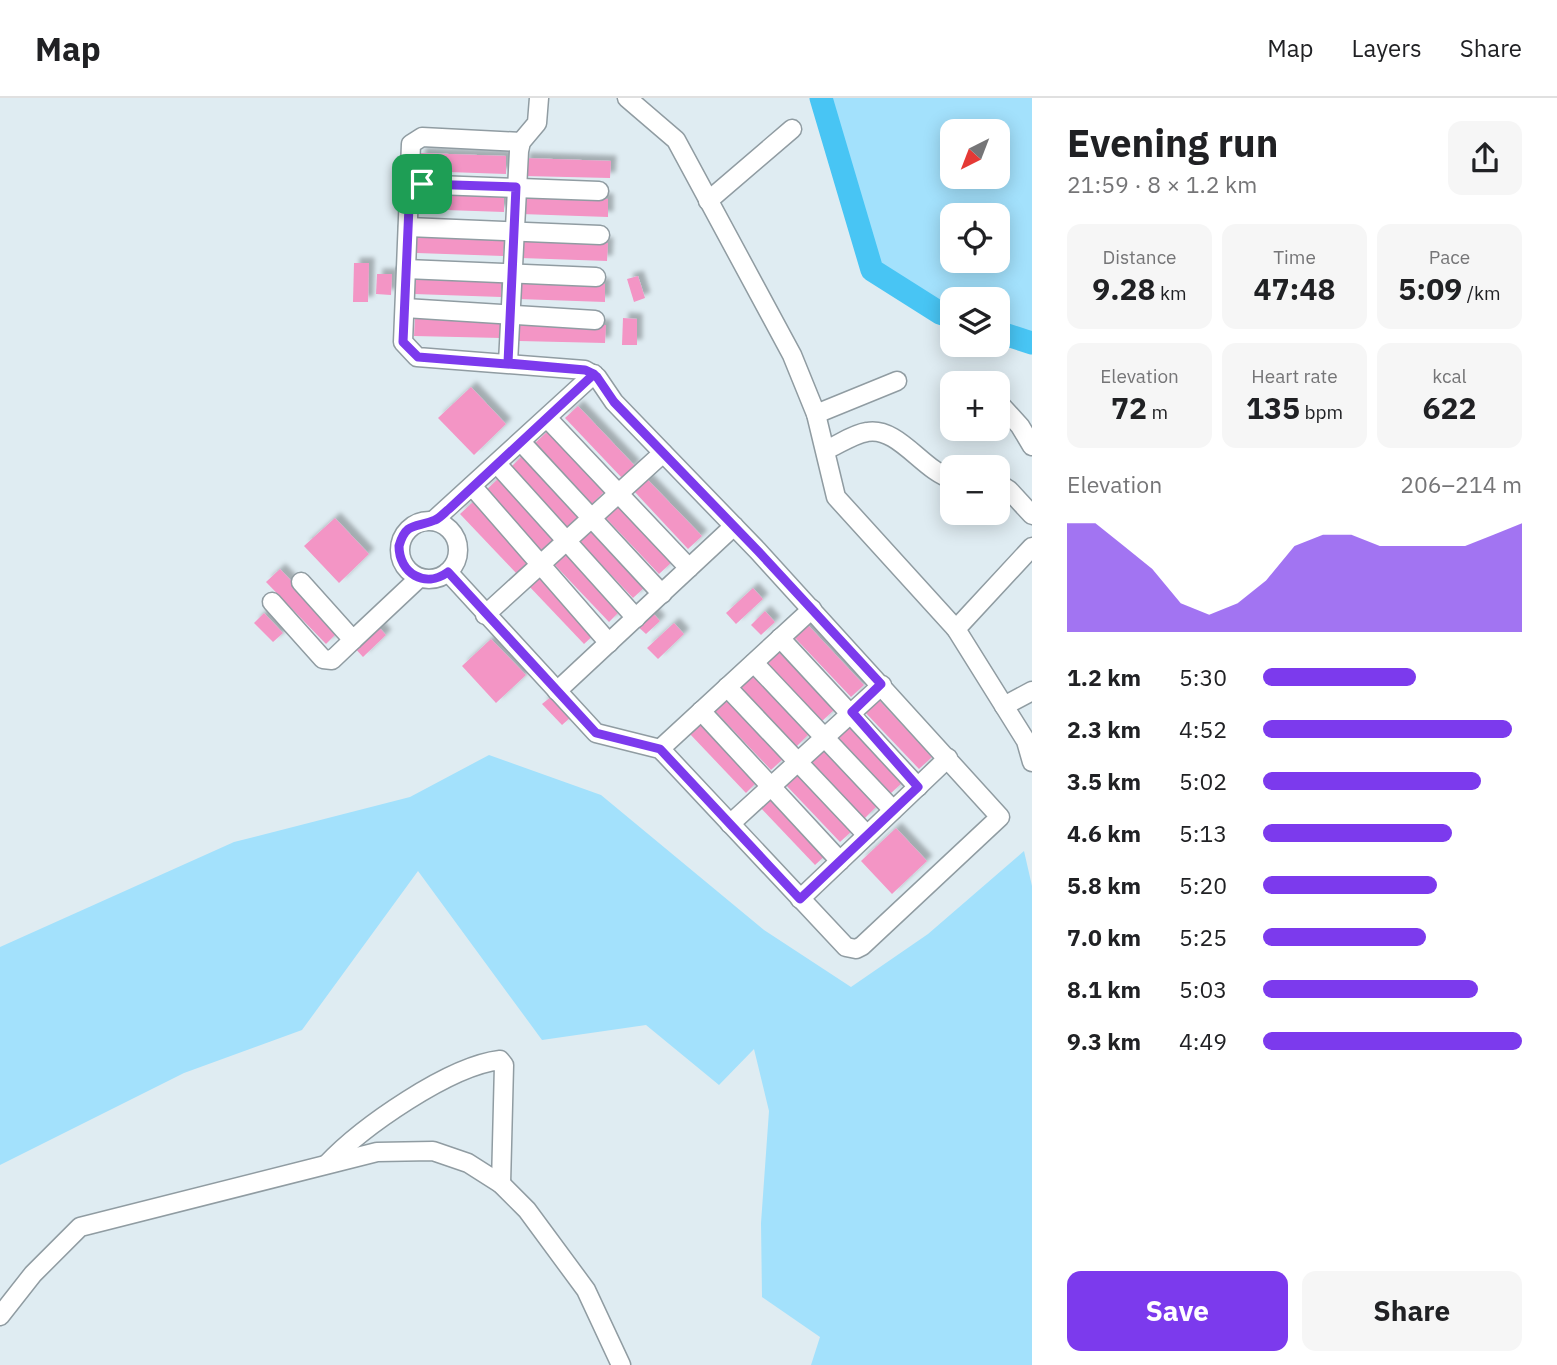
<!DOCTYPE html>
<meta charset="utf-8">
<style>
:root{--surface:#fff;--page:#f6f6f6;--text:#202124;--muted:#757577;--line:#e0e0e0;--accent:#7c3aed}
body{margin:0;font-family:"IBM Plex Sans",sans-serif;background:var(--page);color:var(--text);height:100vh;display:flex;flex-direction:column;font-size:26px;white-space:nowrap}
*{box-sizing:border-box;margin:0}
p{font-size:23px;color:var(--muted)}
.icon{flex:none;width:38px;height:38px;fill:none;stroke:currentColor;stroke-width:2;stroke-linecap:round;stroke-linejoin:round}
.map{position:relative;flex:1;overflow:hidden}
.side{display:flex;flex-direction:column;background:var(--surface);width:525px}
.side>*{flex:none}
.needle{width:46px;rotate:222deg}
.buttons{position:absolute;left:940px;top:21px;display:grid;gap:14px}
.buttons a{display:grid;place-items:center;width:70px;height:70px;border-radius:14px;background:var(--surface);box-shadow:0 4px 18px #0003;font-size:35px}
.pin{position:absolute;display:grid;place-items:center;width:60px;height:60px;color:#fff;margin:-30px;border-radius:14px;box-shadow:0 4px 10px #0006}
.round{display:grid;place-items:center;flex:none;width:74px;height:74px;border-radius:14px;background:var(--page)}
.summary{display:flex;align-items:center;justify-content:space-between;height:119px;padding:0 35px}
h1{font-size:38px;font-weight:800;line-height:52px}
.metrics{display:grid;grid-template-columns:repeat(3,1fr);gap:10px;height:119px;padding:7px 35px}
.metrics div{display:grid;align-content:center;border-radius:14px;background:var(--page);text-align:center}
.metrics b{font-size:30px;font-weight:800}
.metrics small{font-size:19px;font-weight:400}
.metrics p{font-size:19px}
.chart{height:196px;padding:14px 35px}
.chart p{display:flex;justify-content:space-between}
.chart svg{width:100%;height:126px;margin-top:7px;fill:var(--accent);opacity:.7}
.button{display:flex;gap:14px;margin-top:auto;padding:14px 35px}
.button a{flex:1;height:80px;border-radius:14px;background:var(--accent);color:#fff;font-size:28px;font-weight:800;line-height:80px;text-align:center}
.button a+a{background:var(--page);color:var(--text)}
ul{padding:0 35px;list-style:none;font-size:23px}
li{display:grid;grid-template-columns:112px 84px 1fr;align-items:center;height:52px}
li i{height:18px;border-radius:9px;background:var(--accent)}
header{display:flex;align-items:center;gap:42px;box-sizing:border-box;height:98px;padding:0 35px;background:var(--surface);border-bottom:2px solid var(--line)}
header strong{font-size:33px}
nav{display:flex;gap:38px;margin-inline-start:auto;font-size:24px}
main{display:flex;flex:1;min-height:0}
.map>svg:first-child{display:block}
.green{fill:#a3e1fc;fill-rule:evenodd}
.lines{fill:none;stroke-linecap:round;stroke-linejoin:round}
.river{stroke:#48c5f4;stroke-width:23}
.building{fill:#f395c5;filter:url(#shadow)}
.minor-casing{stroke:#909ca2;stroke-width:21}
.minor{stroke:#fff;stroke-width:18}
.route-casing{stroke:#fff;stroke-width:14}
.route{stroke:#7c3aed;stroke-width:9}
</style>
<header>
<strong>Map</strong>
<nav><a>Map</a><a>Layers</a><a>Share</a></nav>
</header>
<main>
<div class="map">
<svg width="1032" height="1267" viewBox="0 0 1032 1267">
<defs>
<filter id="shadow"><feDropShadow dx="5.5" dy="-5.5" stdDeviation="2" flood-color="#0004"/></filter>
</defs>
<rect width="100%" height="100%" fill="#dfecf2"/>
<g class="green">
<path d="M821,0H1032V245L998,234V201H952V219L940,215L872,172ZM952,33H998V79H952ZM952,117H998V163H952Z"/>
<polygon points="489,657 601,697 764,832 851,889 928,836 1024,753 1032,788 1032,1267 811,1267 820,1239 762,1199 761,1125 769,1013 754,951 719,987 646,927 542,942 418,773 302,932 184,975 0,1067 0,849 234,744 410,699"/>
</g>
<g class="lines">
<g class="river">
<polyline points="821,0 872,172 940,215 952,219"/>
<polyline points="998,234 1032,245"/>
</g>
</g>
<g class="building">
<polygon points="420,55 506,58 506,76 419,73"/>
<polygon points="524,60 611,63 610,80 524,78"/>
<polygon points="418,93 504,96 504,114 417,111"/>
<polygon points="522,98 608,101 608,119 521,116"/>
<polygon points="417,137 504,140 503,158 417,155"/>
<polygon points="521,142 608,145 607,163 521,160"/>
<polygon points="354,165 369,165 368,204 353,204"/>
<polygon points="377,176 392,176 391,197 376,196"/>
<polygon points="414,178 501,181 501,199 414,196"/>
<polygon points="638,178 645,200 634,204 627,181"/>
<polygon points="519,183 605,186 605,204 518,201"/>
<polygon points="415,220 501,222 501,240 414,238"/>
<polygon points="623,220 637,221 637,247 622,247"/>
<polygon points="519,225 606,227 605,245 519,243"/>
<polygon points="471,289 506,326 474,357 438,320"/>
<polygon points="578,308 635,368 622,380 565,320"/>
<polygon points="548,333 605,393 592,406 535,345"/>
<polygon points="523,357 580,418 567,430 510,370"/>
<polygon points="644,378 702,438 688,451 632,391"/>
<polygon points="498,381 555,441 542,453 485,393"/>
<polygon points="615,403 672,464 659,476 602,416"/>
<polygon points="473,404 530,464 517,476 460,416"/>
<polygon points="335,420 369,456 339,485 304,448"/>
<polygon points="589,428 646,488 633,500 576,440"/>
<polygon points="565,451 622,511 609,524 552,464"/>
<polygon points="280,471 339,533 326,546 266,484"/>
<polygon points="540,474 597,534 584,546 527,486"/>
<polygon points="753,490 763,501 736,526 726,515"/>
<polygon points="650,512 660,523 646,536 635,526"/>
<polygon points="765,513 775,524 761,537 751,527"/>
<polygon points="264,515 283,535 273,544 254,525"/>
<polygon points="674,525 684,536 658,561 647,550"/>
<polygon points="376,526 386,537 363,559 353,548"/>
<polygon points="807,526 864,587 851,599 794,539"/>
<polygon points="491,541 526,577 496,605 462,568"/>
<polygon points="777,552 834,612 821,624 764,564"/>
<polygon points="752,576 809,636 796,649 739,588"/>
<polygon points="552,598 571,619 562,627 542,606"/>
<polygon points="727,599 784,660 771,672 714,612"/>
<polygon points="876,599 932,659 919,671 862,611"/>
<polygon points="703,622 759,682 746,695 689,635"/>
<polygon points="846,624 903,684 890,696 833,636"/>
<polygon points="820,648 877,708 864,721 807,661"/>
<polygon points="796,671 853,732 840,744 783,684"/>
<polygon points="771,694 828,755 815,767 758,707"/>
<polygon points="896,730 927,763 892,796 861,763"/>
</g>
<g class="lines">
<g class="minor-casing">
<g id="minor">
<polyline points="627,0 676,42 792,257 816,316 836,399 956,531 1026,643 1032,664"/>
<polyline points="410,86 599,93"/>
<polyline points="708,103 792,31"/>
<polyline points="408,129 600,137"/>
<polyline points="406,171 596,179"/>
<polyline points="405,210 595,222"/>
<polyline points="508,265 519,53 521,44 537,25 539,0"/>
<polyline points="998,304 1020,328 1032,348"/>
<polyline points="816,316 897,283"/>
<polyline points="548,321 689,470"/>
<polyline points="522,345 662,496"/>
<path d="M826,352C838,347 853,336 867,334C898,328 923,373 952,381"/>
<polyline points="498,367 636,520"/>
<polyline points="998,385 1009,392 1032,417"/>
<polyline points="472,388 609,545"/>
<circle cx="429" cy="452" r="29"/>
<polyline points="433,423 594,276"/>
<polyline points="448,474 596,635 660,651 666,657 846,849 856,851 862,848 1000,719 758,453 614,304 597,279 585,272 417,259 403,244 411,46 422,39 521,44"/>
<polyline points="301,484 353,542 419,480"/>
<polyline points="272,504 323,561 332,562 353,542"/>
<polyline points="485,517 663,355"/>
<polyline points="956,531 1032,449"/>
<polyline points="780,540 918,689"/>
<polyline points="754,565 893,712"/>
<polyline points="727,589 867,737"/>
<polyline points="557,593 734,428"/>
<polyline points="1004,608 1032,593"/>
<polyline points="701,613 840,763"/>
<polyline points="660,651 812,511"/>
<polyline points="730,726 882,587"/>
<polyline points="800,801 948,660"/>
<path d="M327,1066C362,1029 449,968 500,962L504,967L501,1086"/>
<polyline points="0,1218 33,1176 80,1129 377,1054 433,1053 468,1065 501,1086 527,1112 586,1192 621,1267"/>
</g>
</g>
<use href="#minor" class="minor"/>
</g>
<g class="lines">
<g class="route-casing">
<path id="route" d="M422,86L516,89L508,265L585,272L594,276L449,411C445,414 440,420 435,422C417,430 406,423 399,448C399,475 425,491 448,474L596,635L660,651L800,801L918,689L852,614L881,586L758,453L614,304L597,279C593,275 590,274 585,272L418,259L403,244L410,86H422"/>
</g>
<use href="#route" class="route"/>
</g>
</svg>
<div class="buttons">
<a><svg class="needle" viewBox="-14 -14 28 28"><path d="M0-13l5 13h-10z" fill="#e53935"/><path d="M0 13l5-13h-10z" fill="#757577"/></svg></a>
<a><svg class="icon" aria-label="locate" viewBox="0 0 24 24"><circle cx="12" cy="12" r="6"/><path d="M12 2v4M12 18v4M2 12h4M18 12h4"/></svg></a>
<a><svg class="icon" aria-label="layers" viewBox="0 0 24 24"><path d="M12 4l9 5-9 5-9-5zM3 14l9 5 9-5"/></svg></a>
<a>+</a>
<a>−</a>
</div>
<div class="pin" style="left:422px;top:86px;background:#1e9e55"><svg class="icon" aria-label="arrive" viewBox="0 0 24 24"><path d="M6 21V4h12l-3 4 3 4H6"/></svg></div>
</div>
<section class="side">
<div class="summary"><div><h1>Evening run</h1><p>21:59 · 8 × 1.2 km</p></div><a class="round"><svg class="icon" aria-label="share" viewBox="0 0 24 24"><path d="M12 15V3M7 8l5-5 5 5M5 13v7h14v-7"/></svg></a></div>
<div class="metrics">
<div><p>Distance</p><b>9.28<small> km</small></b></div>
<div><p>Time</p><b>47:48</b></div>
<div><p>Pace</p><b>5:09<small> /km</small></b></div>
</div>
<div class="metrics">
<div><p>Elevation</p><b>72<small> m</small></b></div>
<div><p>Heart rate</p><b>135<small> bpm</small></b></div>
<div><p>kcal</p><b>622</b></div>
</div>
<div class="chart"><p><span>Elevation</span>206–214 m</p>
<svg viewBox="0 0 160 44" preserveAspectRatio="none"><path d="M0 44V6L10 6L20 14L30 22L40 34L50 38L60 34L70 26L80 14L90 10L100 10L110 14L120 14L130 14L140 14L150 10L160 6V44z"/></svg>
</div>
<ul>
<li><b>1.2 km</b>5:30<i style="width:59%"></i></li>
<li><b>2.3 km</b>4:52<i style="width:96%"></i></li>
<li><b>3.5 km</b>5:02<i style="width:84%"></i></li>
<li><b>4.6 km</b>5:13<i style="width:73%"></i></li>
<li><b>5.8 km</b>5:20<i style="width:67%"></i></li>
<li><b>7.0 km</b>5:25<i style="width:63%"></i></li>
<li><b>8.1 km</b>5:03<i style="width:83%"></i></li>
<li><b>9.3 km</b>4:49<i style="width:100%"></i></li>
</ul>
<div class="button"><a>Save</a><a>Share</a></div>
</section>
</main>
